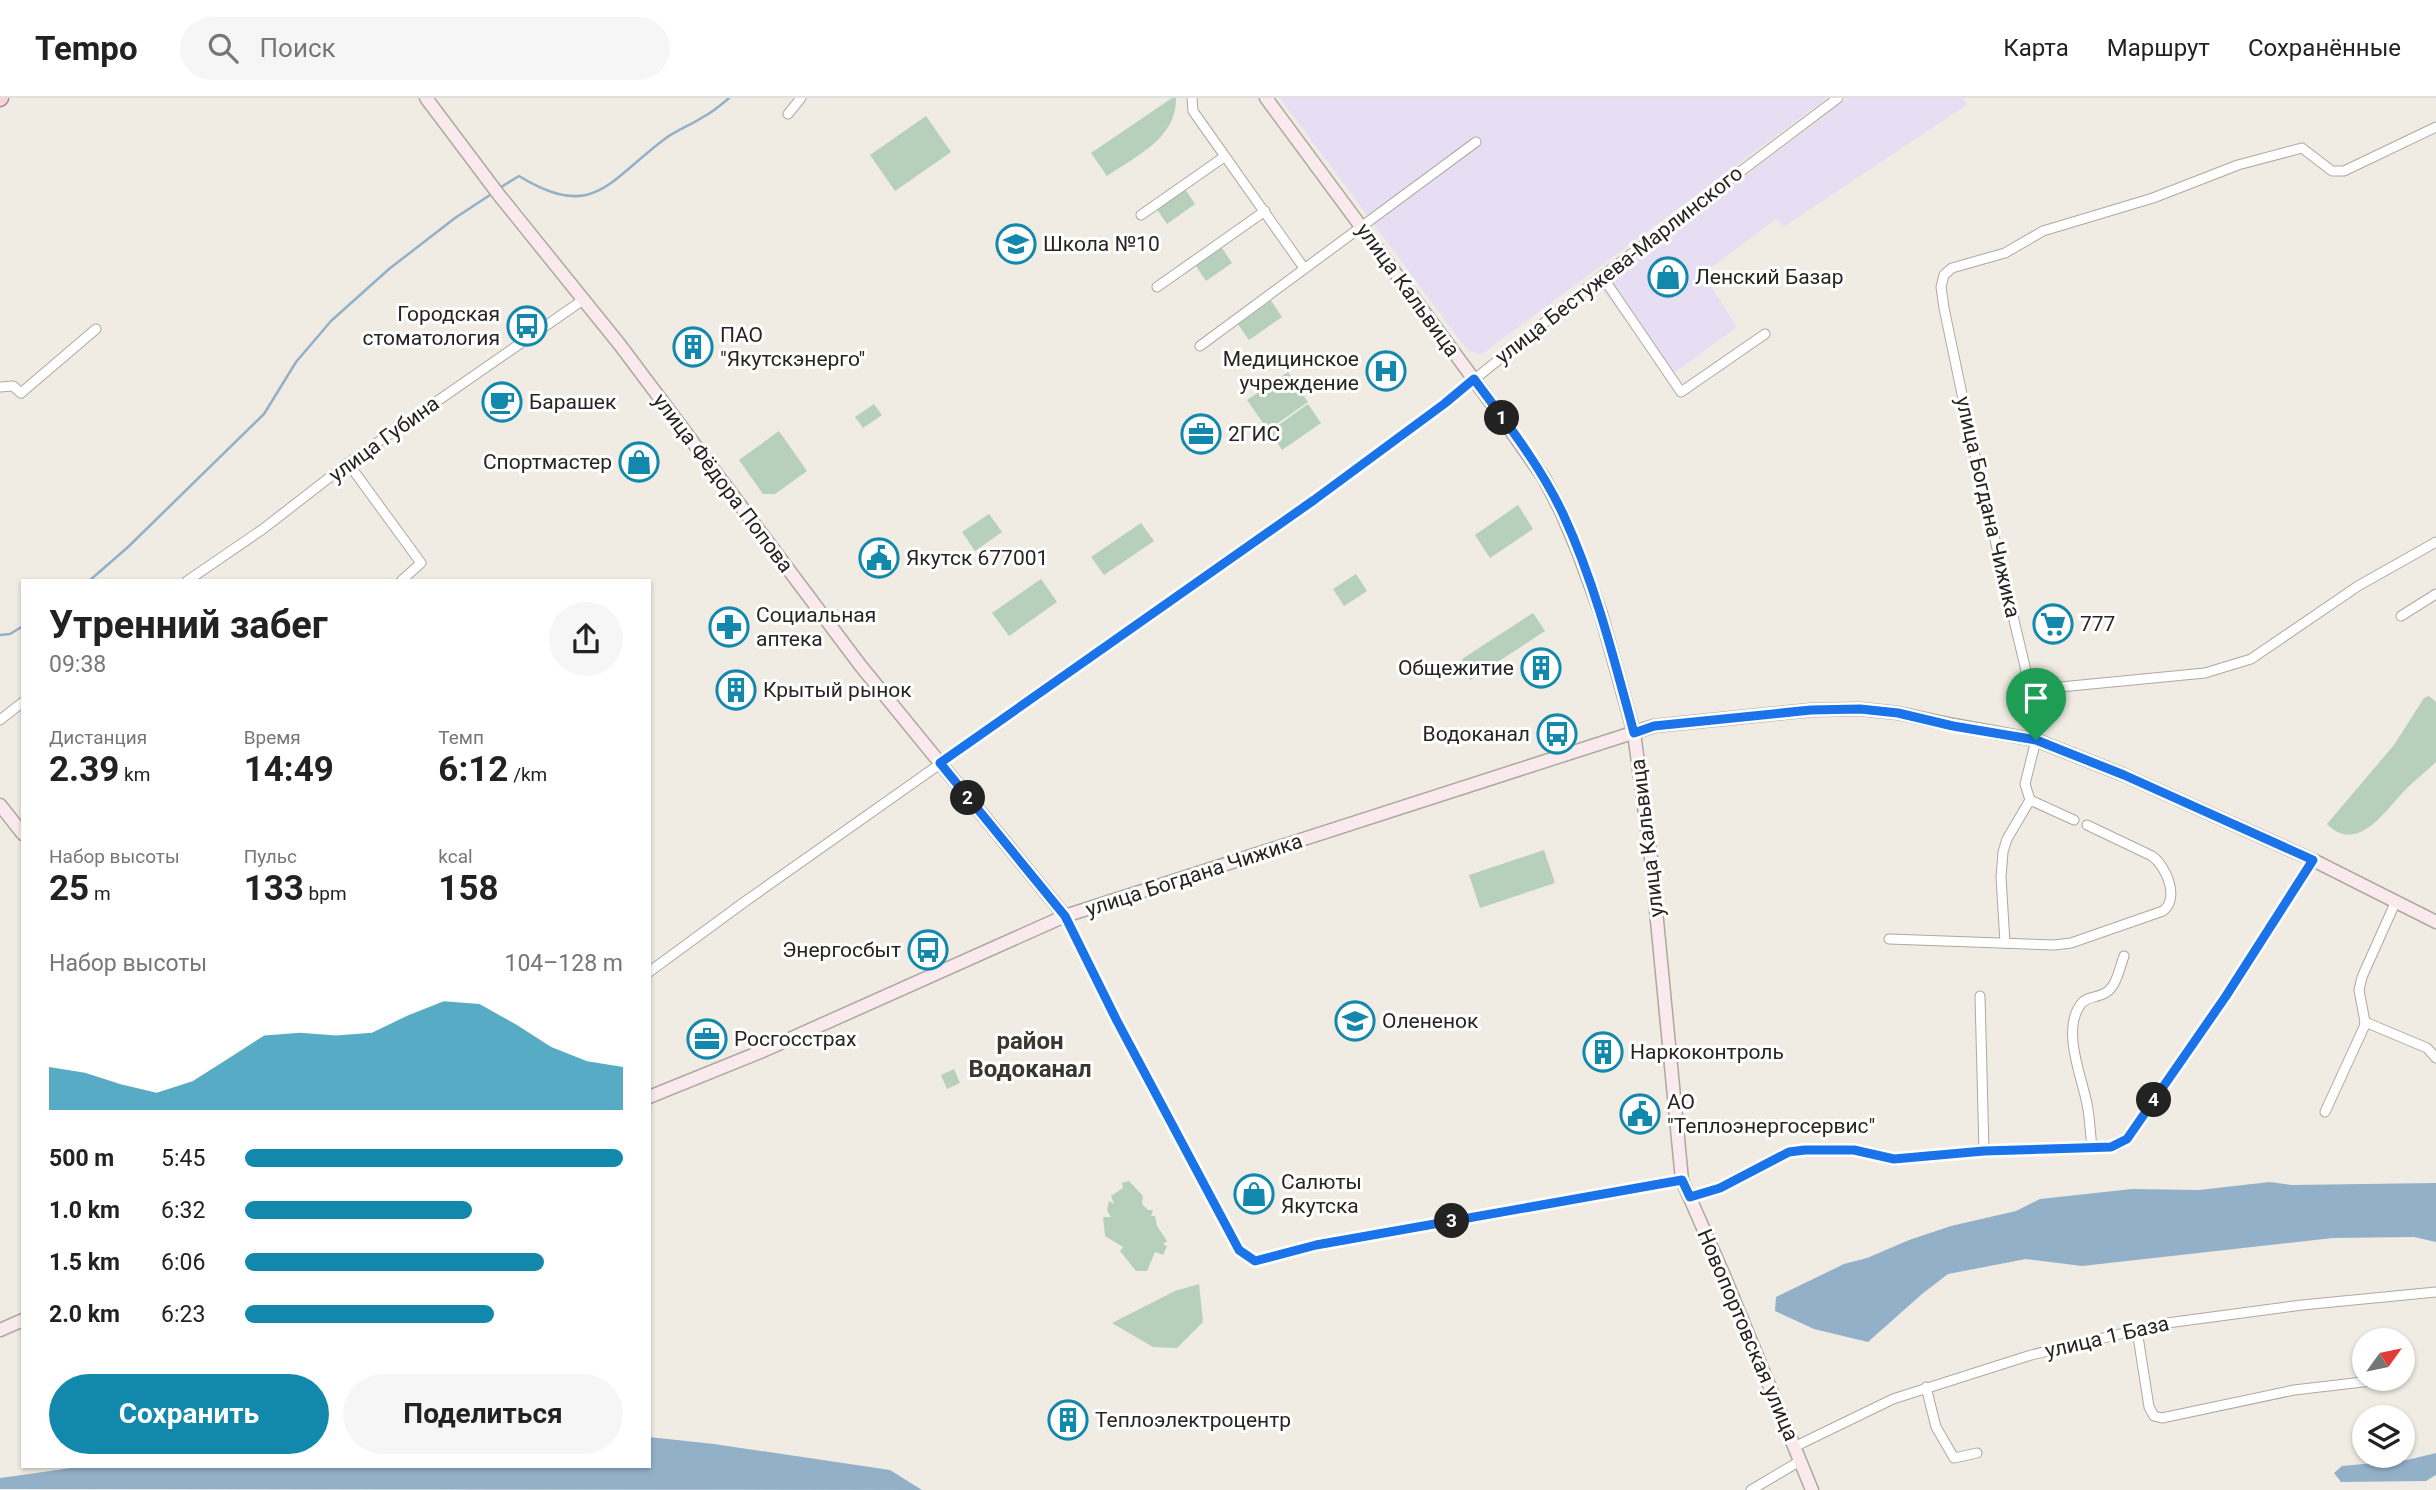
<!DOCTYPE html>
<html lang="ru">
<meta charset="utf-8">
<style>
:root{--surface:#fff;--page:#f6f6f6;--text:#222;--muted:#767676;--line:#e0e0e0;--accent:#1288ac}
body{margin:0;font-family:Roboto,sans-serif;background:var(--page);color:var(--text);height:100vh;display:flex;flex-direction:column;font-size:26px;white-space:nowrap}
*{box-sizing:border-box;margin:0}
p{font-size:23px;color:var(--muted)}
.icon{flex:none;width:38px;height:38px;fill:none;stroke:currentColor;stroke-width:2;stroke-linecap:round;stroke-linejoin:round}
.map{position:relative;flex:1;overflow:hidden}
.details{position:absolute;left:21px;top:481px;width:630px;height:889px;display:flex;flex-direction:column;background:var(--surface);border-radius:0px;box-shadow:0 2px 5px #0004}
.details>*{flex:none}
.needle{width:46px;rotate:57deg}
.fabs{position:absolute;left:2352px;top:1230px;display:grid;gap:14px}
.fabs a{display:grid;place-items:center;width:63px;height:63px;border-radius:50%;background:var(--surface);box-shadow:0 2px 5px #0004;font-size:35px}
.pin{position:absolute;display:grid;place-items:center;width:60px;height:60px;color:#fff;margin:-72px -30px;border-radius:50% 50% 50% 0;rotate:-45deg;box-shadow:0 0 7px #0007}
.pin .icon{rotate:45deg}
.km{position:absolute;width:35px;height:35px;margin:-18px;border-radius:50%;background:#222;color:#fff;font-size:19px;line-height:35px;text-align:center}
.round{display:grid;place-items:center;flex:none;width:74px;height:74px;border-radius:37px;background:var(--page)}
.summary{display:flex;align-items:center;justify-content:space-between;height:119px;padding:0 28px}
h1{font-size:38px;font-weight:700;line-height:52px}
.figures{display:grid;grid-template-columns:repeat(3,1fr);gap:10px;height:119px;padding:7px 28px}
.figures div{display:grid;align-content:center}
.figures b{font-size:35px;font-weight:700}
.figures small{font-size:19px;font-weight:400}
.figures p{font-size:19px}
.chart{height:196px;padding:14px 28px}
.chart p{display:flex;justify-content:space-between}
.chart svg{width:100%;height:126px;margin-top:7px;fill:var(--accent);opacity:.7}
.button{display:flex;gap:14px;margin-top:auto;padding:14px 28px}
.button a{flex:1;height:80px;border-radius:42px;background:var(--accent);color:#fff;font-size:28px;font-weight:700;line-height:80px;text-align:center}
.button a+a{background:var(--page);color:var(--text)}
ul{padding:0 28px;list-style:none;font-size:23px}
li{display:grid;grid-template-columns:112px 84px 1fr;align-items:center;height:52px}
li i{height:18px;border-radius:9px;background:var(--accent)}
header{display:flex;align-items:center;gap:42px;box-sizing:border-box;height:98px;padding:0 35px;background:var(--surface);border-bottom:2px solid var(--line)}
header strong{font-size:33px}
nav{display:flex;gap:38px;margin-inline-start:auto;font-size:24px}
.search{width:490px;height:63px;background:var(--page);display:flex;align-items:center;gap:18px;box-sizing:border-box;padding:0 24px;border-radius:38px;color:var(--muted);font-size:26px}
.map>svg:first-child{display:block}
.commercial{fill:#e8def3}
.green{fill:#b6d0bb}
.water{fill:#92b1c9}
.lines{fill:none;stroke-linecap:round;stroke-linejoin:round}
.stream{stroke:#92b1c9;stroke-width:2.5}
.street-casing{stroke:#ada9a1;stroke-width:11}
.secondary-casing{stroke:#ada9a1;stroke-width:15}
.primary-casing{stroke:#a9858a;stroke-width:17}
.street{stroke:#fff;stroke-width:9}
.secondary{stroke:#faeaed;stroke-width:12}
.primary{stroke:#f5d5da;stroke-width:14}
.route-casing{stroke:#fff;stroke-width:14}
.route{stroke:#1a73e8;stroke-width:9}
.labels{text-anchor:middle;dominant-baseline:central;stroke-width:6;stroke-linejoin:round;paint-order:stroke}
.poi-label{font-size:21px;fill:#272522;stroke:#fff;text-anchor:start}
.street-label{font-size:21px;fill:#272522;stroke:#fff}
.quarter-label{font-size:24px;font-weight:bold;fill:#3a3730;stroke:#fff}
</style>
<header>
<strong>Tempo</strong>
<div class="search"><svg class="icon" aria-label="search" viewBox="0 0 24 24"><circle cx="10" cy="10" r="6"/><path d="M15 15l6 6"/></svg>Поиск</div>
<nav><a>Карта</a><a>Маршрут</a><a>Сохранённые</a></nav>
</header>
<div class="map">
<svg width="2436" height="1392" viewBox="0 0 2436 1392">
<rect width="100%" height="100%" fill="#f0ece3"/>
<g class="commercial">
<polygon points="1280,0 1827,0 1481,257 1467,252"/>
<polygon points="1848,0 1963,0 1967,7 1784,129 1776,121 1703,176 1737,229 1670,278 1599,189"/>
</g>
<g class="green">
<path d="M1172,0H1176C1177,40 1136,58 1107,78L1091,55Z"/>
<polygon points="926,18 951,54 895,93 870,57"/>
<polygon points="1185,91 1195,106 1167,126 1156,110"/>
<polygon points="1222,150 1232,165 1206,183 1196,168"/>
<polygon points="1270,201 1282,219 1249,242 1237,225"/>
<polygon points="1288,274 1308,304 1268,332 1247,302"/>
<polygon points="874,306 882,317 863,330 855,319"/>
<polygon points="1308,306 1321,325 1282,352 1270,333"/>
<polygon points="779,333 807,373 775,396 763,396 739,362"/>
<polygon points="1518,407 1533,431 1490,460 1475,437"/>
<polygon points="989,416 1002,434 975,453 962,434"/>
<polygon points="1141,425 1154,443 1104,477 1091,459"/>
<polygon points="1356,476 1367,493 1344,508 1333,491"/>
<polygon points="1041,481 1057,504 1009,538 992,515"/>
<polygon points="1533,515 1545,533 1470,582 1462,561"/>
<path d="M2429,598L2436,604V664C2427,673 2416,681 2407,690C2387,710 2358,758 2327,726L2394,647L2424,600Z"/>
<polygon points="1544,752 1555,785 1480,810 1469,777"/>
<polygon points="954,971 960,985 947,991 941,977"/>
<polygon points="1129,1083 1143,1098 1142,1106 1148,1112 1153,1112 1151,1118 1155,1118 1157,1128 1167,1143 1163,1146 1167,1148 1163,1157 1155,1154 1147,1173 1136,1173 1120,1153 1123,1149 1105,1138 1103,1119 1111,1119 1107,1112 1109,1103 1114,1106 1111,1098 1123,1090 1122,1085"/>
<polygon points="1199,1186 1203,1224 1177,1250 1153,1249 1112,1225 1175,1193"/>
</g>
<g class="water">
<polygon points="2270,1084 2292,1087 2436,1085 2436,1144 2414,1139 2333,1140 2082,1168 2026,1161 1948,1176 1922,1196 1868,1244 1814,1231 1775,1213 1776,1199 1844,1166 1867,1160 1909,1142 1951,1128 2016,1113 2040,1101 2132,1091 2199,1092"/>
<polygon points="649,1339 714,1346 890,1372 922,1392 0,1391 0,1380 86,1368 649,1368"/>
<polygon points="2436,1355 2436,1377 2426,1383 2341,1384 2334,1375 2342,1368 2407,1362"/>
</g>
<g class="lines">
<g class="stream">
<path d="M498,91L519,78C594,124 608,83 666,40C677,32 691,27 703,19C713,14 721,7 729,0"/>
<polyline points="89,483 128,449 264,316 296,264 331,223 389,171 455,120 493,95"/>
<polyline points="0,537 10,536 23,528"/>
</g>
<g class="street-casing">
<g id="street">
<polyline points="1192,0 1193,13 1304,170"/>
<polyline points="788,16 801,0"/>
<polyline points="1141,117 1224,59"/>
<polyline points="1602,178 1681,294 1765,236"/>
<polyline points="1157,189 1265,113"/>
<polyline points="1200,248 1476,44"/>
<polyline points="0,289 13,288 21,295 96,231"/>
<polyline points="348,365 421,465 401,483"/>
<polyline points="187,483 263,431 348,365 583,202"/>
<polyline points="2401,518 2436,496"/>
<polyline points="2030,592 2205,575 2251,561 2358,488 2436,444"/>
<polyline points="0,622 23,604"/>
<polyline points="2030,702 2074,722"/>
<polyline points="1065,818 1117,923 1239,1152 1255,1163 1316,1147 1682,1082"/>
<path d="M1889,841L2054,847L2071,845L2163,813C2180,800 2166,768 2152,758L2087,727"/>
<polyline points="2005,845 2001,779 2003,754 2007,741 2030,702 2025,686 2036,642 2036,615 1973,349 1944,210 1941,189 1944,177 1952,170 2005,155 2043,133 2153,100 2238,67 2302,50 2332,73 2344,73 2436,29"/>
<polyline points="649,874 743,805 1314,402 1444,306 1602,178 1838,0"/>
<polyline points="1980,898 1984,1053"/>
<polyline points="2365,924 2427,950 2436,960"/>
<polyline points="2325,1014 2364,929 2365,924 2359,892 2362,879 2396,803"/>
<path d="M2092,1049C2090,1034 2090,1020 2087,1006C2082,979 2061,932 2081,906C2087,898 2097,900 2105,895C2116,890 2120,869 2124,858"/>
<polyline points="1690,1099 1720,1090 1789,1054 1805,1052 1855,1052 1894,1061 1984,1053 2117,1048 2127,1041 2226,898 2313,762"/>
<polyline points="2137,1232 2149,1309 2154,1318 2162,1320 2294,1292 2380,1282"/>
<polyline points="1926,1289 1936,1329 1954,1360 1977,1355"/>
<polyline points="1794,1349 1893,1301 2031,1257 2167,1225 2302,1207 2436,1194"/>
<polyline points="1751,1392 1800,1363"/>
</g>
</g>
<g class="secondary-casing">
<g id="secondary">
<polyline points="426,0 499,97 620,247 860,567 1065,818"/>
<polyline points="1266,0 1495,310 1544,380 1562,415 1578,453 1601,516 1634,635 1651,760 1682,1082 1725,1180 1812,1392"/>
<polyline points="0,707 23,736"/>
<polyline points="649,999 765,952 1065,818 1654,628 1811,612 1860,611 1898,615 1953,627 2036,642 2124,677 2313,762 2436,824"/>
<polyline points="0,1232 23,1222"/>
</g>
</g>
<g class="primary-casing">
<polyline id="primary" points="0,1 1,0"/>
</g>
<use href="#street" class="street"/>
<use href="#secondary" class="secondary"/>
<use href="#primary" class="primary"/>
</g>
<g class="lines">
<g class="route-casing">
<path id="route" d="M1474,281C1506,324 1540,367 1563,416C1595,485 1614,561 1634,635L1654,628L1811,612L1860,611L1898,615L1953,628L2036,642L2124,677L2313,762L2226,898L2127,1041L2111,1049L1984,1053L1894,1061L1854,1052H1805L1789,1054L1720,1090L1690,1099L1682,1082L1316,1147L1255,1163L1239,1152L1117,923L1065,818L940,665L1314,402L1444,306Z"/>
</g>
<use href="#route" class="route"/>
</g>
<defs>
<g id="school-ring" transform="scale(2.0125)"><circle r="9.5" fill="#fff" stroke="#1288ac" stroke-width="1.5"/><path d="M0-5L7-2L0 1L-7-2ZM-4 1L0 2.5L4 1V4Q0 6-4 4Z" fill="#1288ac"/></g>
<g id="shop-ring" transform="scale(2.0125)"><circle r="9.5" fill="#fff" stroke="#1288ac" stroke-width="1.5"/><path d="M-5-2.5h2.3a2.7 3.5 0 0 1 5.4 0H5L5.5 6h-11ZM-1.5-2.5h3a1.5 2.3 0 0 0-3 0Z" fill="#1288ac"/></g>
<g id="bus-ring" transform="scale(2.0125)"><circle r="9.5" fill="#fff" stroke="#1288ac" stroke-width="1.5"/><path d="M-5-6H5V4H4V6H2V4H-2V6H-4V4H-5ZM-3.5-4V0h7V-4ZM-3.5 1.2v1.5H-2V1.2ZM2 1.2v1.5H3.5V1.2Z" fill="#1288ac"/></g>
<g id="building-ring" transform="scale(2.0125)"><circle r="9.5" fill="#fff" stroke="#1288ac" stroke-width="1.5"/><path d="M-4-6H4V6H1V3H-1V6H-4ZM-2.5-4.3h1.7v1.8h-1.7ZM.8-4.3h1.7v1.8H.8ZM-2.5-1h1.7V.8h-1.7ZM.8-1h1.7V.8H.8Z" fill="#1288ac"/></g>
<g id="hospital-ring" transform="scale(2.0125)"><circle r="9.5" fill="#fff" stroke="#1288ac" stroke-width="1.5"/><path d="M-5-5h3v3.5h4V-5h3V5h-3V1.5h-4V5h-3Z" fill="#1288ac"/></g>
<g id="cafe-ring" transform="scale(2.0125)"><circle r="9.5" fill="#fff" stroke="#1288ac" stroke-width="1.5"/><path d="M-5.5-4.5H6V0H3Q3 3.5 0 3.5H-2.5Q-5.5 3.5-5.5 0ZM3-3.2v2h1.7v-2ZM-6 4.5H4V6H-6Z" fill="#1288ac"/></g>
<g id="office-ring" transform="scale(2.0125)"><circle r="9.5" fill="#fff" stroke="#1288ac" stroke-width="1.5"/><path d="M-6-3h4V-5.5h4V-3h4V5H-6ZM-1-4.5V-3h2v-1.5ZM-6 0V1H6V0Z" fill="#1288ac"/></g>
<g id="civic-ring" transform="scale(2.0125)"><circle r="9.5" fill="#fff" stroke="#1288ac" stroke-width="1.5"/><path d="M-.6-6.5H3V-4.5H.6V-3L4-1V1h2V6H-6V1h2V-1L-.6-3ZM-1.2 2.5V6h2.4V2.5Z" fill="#1288ac"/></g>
<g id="supermarket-ring" transform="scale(2.0125)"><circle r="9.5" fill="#fff" stroke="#1288ac" stroke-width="1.5"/><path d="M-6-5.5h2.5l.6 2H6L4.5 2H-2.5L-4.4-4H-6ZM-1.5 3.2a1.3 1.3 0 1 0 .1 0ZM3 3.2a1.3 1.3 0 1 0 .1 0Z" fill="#1288ac"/></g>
<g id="pharmacy-ring" transform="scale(2.0125)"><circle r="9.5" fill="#fff" stroke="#1288ac" stroke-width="1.5"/><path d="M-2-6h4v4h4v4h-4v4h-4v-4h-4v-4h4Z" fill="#1288ac"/></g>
</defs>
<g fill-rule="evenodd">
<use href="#school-ring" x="1016" y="146"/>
<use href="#shop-ring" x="1668" y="179"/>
<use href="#bus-ring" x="527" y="228"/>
<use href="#building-ring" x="693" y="249"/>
<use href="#hospital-ring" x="1386" y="273"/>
<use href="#cafe-ring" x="502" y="304"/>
<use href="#office-ring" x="1201" y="336"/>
<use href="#shop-ring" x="639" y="364"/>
<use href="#civic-ring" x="879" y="460"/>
<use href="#supermarket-ring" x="2053" y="526"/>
<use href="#pharmacy-ring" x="729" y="529"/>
<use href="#building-ring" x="1541" y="570"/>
<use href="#building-ring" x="736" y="592"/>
<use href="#bus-ring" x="1557" y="636"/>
<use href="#bus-ring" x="928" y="852"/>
<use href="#school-ring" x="1355" y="923"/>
<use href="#office-ring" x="707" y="941"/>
<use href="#building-ring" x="1603" y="954"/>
<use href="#civic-ring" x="1640" y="1016"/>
<use href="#shop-ring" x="1254" y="1096"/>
<use href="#building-ring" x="1068" y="1322"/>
</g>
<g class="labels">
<g class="poi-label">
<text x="1043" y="146">Школа №10</text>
<text x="1695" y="179">Ленский Базар</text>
<text x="500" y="216" text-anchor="end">Городская<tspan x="500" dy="24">стоматология</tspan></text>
<text x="720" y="237">ПАО<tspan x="720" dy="24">"Якутскэнерго"</tspan></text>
<text x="1359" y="261" text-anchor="end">Медицинское<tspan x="1359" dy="24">учреждение</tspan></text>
<text x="529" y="304">Барашек</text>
<text x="1228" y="336">2ГИС</text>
<text x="612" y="364" text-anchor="end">Спортмастер</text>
<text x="906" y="460">Якутск 677001</text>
<text x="756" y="517">Социальная<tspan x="756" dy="24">аптека</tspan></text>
<text x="2080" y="526">777</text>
<text x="1514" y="570" text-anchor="end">Общежитие</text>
<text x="763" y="592">Крытый рынок</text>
<text x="1530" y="636" text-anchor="end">Водоканал</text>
<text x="901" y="852" text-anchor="end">Энергосбыт</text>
<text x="1382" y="923">Олененок</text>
<text x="734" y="941">Росгосстрах</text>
<text x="1630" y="954">Наркоконтроль</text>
<text x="1667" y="1004">АО<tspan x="1667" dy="24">"Теплоэнергосервис"</tspan></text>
<text x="1281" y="1084">Салюты<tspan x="1281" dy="24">Якутска</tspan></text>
<text x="1095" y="1322">Теплоэлектроцентр</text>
</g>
<g class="street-label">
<text transform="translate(1619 167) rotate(-38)">улица Бестужева-Марлинского</text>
<text transform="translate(1408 192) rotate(54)">улица Кальвица</text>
<text transform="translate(384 341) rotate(-36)">улица Губина</text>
<text transform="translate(723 385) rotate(53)">улица Фёдора Попова</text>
<text transform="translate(1988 409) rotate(77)">улица Богдана Чижика</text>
<text transform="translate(1647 740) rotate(-97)">улица Кальвица</text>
<text transform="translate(1194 777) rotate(-18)">улица Богдана Чижика</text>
<text transform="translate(1748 1237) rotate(67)">Новопортовская улица</text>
<text transform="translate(2107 1239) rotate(-13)">улица 1 База</text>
</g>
<g class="quarter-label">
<text x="1030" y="943">район<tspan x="1030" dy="28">Водоканал</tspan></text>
</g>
</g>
</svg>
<div class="fabs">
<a><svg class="needle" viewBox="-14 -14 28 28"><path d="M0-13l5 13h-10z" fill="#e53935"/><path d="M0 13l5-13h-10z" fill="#767676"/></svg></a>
<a><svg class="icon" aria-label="layers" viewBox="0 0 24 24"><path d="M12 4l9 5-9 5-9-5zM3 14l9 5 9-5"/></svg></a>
</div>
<div class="pin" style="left:2036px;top:642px;background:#1e9e55"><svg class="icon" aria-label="arrive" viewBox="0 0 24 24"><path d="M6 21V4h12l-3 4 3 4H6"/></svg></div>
<b class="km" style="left:1502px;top:320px">1</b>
<b class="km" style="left:968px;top:700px">2</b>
<b class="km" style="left:1452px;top:1123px">3</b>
<b class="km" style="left:2154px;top:1002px">4</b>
<section class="details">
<div class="summary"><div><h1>Утренний забег</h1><p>09:38</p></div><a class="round"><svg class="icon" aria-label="share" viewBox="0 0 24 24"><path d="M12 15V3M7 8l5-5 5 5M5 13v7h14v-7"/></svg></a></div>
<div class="figures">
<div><p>Дистанция</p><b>2.39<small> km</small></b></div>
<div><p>Время</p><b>14:49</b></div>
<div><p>Темп</p><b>6:12<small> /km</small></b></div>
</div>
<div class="figures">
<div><p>Набор высоты</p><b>25<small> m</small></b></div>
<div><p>Пульс</p><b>133<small> bpm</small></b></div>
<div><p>kcal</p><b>158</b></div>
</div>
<div class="chart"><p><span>Набор высоты</span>104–128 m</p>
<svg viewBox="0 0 160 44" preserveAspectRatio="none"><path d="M0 44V29L10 31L20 35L30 38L40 34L50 26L60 18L70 17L80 18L90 17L100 11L110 6L120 7L130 14L140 22L150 27L160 29V44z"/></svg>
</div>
<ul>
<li><b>500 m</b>5:45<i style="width:100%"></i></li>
<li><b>1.0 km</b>6:32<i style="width:60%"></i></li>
<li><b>1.5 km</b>6:06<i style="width:79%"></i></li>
<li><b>2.0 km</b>6:23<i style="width:66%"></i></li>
</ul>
<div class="button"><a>Сохранить</a><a>Поделиться</a></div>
</section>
</div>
